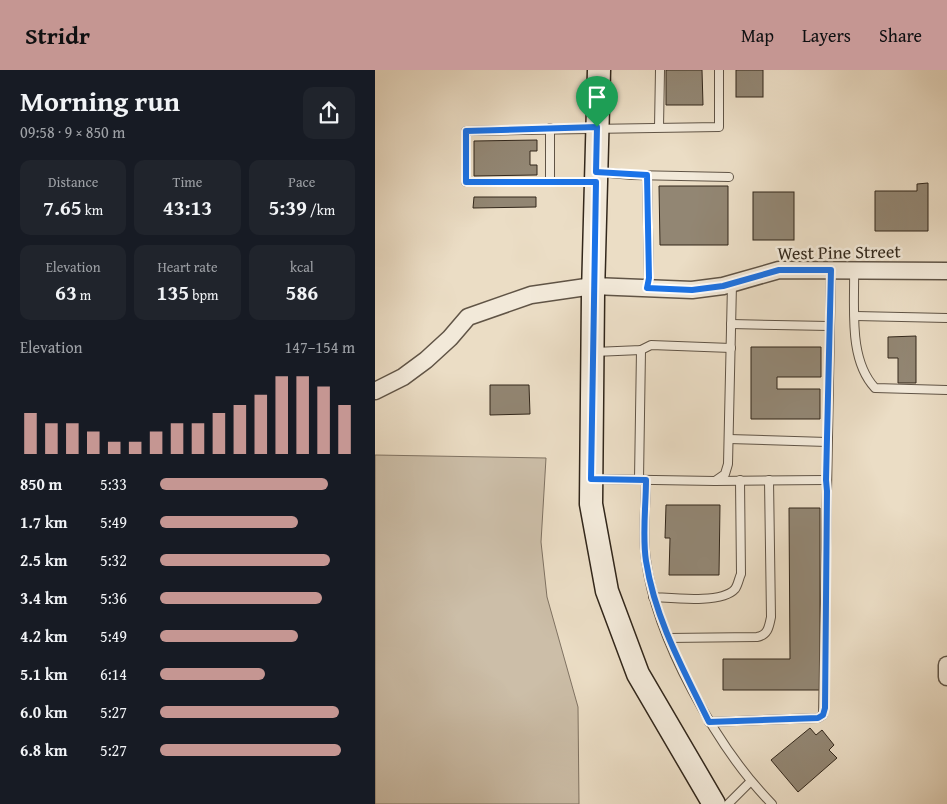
<!DOCTYPE html>
<meta charset="utf-8">
<style>
:root{--surface:#171b24;--page:#20242c;--text:#f1f3f6;--muted:#9ea1a6;--accent:#c59692}
body{margin:0;font-family:"Gentium Book Plus",serif;background:var(--page);color:var(--text);height:100vh;display:flex;flex-direction:column;font-size:19px;white-space:nowrap}
*{box-sizing:border-box;margin:0}
p{font-size:16px;color:var(--muted)}
.icon{flex:none;width:28px;height:28px;fill:none;stroke:currentColor;stroke-width:2;stroke-linecap:round;stroke-linejoin:round}
.map{position:relative;flex:1;overflow:hidden}
.panel{display:flex;flex-direction:column;background:var(--surface);width:375px}
.panel>*{flex:none}
.pin{position:absolute;display:grid;place-items:center;width:42px;height:42px;color:#fff;margin:-51px -21px;border-radius:50% 50% 50% 0;rotate:-45deg;box-shadow:0 0 5px #0007}
.pin .icon{rotate:45deg}
.round{display:grid;place-items:center;flex:none;width:52px;height:52px;border-radius:10px;background:var(--page)}
.headline{display:flex;align-items:center;justify-content:space-between;height:85px;padding:0 20px}
h1{font-size:28px;font-weight:800;line-height:38px}
.figures{display:grid;grid-template-columns:repeat(3,1fr);gap:8px;height:85px;padding:5px 20px}
.figures div{display:grid;align-content:center;border-radius:10px;background:var(--page);text-align:center}
.figures b{font-size:21px;font-weight:800}
.figures small{font-size:14px;font-weight:400}
.figures p{font-size:14px}
.chart{height:140px;padding:10px 20px}
.chart p{display:flex;justify-content:space-between}
.chart svg{width:100%;height:90px;margin-top:5px;stroke:var(--accent);stroke-width:6}
ul{padding:0 20px;list-style:none;font-size:16px}
li{display:grid;grid-template-columns:80px 60px 1fr;align-items:center;height:38px}
li i{height:12px;border-radius:6px;background:var(--accent)}
header{display:flex;align-items:center;gap:30px;box-sizing:border-box;height:70px;padding:0 25px;background:var(--accent);color:#111}
header strong{font-size:24px}
nav{display:flex;gap:28px;margin-inline-start:auto;font-size:18px}
main{display:flex;flex:1;min-height:0}
.map>svg:first-child{display:block}
.green{fill:#ccbea8;stroke:#7f7262}
.building{fill:#928673;stroke:#32271b}
.lines{fill:none;stroke-linecap:round;stroke-linejoin:round}
.lane-casing{stroke:#605446;stroke-width:10}
.street-casing{stroke:#605446;stroke-width:19}
.secondary-casing{stroke:#32271b;stroke-width:25}
.lane{stroke:#f2e9d9;stroke-width:8}
.street{stroke:#f2e9d9;stroke-width:16}
.secondary{stroke:#f2e9d9;stroke-width:22}
.route-casing{stroke:#fff;stroke-width:10}
.route{stroke:#1a73e8;stroke-width:6}
.labels{text-anchor:middle;dominant-baseline:central;stroke-width:5;stroke-linejoin:round;paint-order:stroke}
.street-label{font-size:18px;fill:#32271b;stroke:#f2e9d9}
</style>
<header>
<strong>Stridr</strong>
<nav><a>Map</a><a>Layers</a><a>Share</a></nav>
</header>
<main>
<section class="panel">
<div class="headline"><div><h1>Morning run</h1><p>09:58 · 9 × 850 m</p></div><a class="round"><svg class="icon" aria-label="share" viewBox="0 0 24 24"><path d="M12 15V3M7 8l5-5 5 5M5 13v7h14v-7"/></svg></a></div>
<div class="figures">
<div><p>Distance</p><b>7.65<small> km</small></b></div>
<div><p>Time</p><b>43:13</b></div>
<div><p>Pace</p><b>5:39<small> /km</small></b></div>
</div>
<div class="figures">
<div><p>Elevation</p><b>63<small> m</small></b></div>
<div><p>Heart rate</p><b>135<small> bpm</small></b></div>
<div><p>kcal</p><b>586</b></div>
</div>
<div class="chart"><p><span>Elevation</span>147–154 m</p>
<svg viewBox="0 0 160 44" preserveAspectRatio="none"><path d="M5 44V24M15 44V29M25 44V29M35 44V33M45 44V38M55 44V38M65 44V33M75 44V29M85 44V29M95 44V24M105 44V20M115 44V15M125 44V6M135 44V6M145 44V11M155 44V20"/></svg>
</div>
<ul>
<li><b>850 m</b>5:33<i style="width:86%"></i></li>
<li><b>1.7 km</b>5:49<i style="width:71%"></i></li>
<li><b>2.5 km</b>5:32<i style="width:87%"></i></li>
<li><b>3.4 km</b>5:36<i style="width:83%"></i></li>
<li><b>4.2 km</b>5:49<i style="width:71%"></i></li>
<li><b>5.1 km</b>6:14<i style="width:54%"></i></li>
<li><b>6.0 km</b>5:27<i style="width:92%"></i></li>
<li><b>6.8 km</b>5:27<i style="width:93%"></i></li>
</ul>
</section>
<div class="map">
<svg width="572" height="734" viewBox="0 0 572 734">
<rect width="100%" height="100%" fill="#ebddc5"/>
<filter id="stains"><feTurbulence type="fractalNoise" baseFrequency=".004" numOctaves="4"/><feColorMatrix values="0 0 0 0 .2 0 0 0 0 .09 0 0 0 0 .02 0 0 0 .5 -.17"/></filter>
<radialGradient id="worn" r=".72"><stop offset=".6" stop-color="#630" stop-opacity="0"/><stop offset="1" stop-color="#630" stop-opacity=".3"/></radialGradient>
<polygon class="green" points="0,385 171,388 166,472 172,527 203,637 204,734 0,734"/>
<g class="building">
<polygon points="291,0 327,0 328,35 291,35"/>
<rect x="361" y="0" width="27" height="27"/>
<polygon points="162,70 162,81 155,81 155,95 162,95 162,105 99,106 99,71"/>
<polygon points="553,113 553,161 500,161 500,121 542,121 542,114"/>
<polygon points="284,116 353,116 353,175 285,175"/>
<rect x="378" y="122" width="41" height="48"/>
<polygon points="99,127 161,127 161,137 98,138"/>
<polygon points="541,266 541,313 523,313 523,288 513,288 513,267"/>
<polygon points="376,277 446,277 446,307 402,307 402,319 445,319 445,349 376,349"/>
<polygon points="115,315 154,315 155,344 115,345"/>
<polygon points="291,435 345,435 344,505 294,505 295,468 290,468"/>
<polygon points="414,438 445,438 445,620 348,620 348,589 415,589"/>
<polygon points="435,658 441,665 447,660 459,675 454,680 462,688 423,722 396,690"/>
</g>
<g class="lines">
<g class="lane-casing">
<g id="lane">
<polyline points="284,57 285,0"/>
<polyline points="223,102 257,105 354,107"/>
<polyline points="175,112 175,58"/>
<polyline points="218,112 91,112 91,61 344,57 344,0"/>
<path d="M479,200C480,238 473,289 500,318L572,320"/>
<polyline points="272,218 274,208 272,105"/>
<polyline points="481,246 572,248"/>
<polyline points="356,254 454,256"/>
<polyline points="219,282 266,280 276,275 356,278"/>
<polyline points="354,369 452,372"/>
<polyline points="219,409 340,411 350,404 353,394 357,214"/>
<polyline points="264,409 266,280"/>
<path d="M271,410C271,436 267,464 271,490C281,568 342,678 397,734"/>
<polyline points="340,411 451,410"/>
<path d="M278,527C297,528 347,534 360,519C363,515 364,508 366,504L365,410"/>
<path d="M293,568L382,567C393,565 394,557 396,547L394,410"/>
<polyline points="334,652 443,648 448,645 456,200"/>
<polyline points="353,734 375,712"/>
</g>
</g>
<g class="street-casing">
<g id="street">
<polyline points="0,321 28,307 51,290 75,268 93,247 156,225 218,216 317,220 348,216 404,200 572,201"/>
<polyline points="572,607 572,595"/>
</g>
</g>
<g class="secondary-casing">
<polyline id="secondary" points="224,0 218,224 216,434 232,521 263,604 339,734"/>
</g>
<use href="#lane" class="lane"/>
<use href="#street" class="street"/>
<use href="#secondary" class="secondary"/>
</g>
<g class="lines">
<g class="route-casing">
<path id="route" d="M222,57L221,102L272,105L274,208L272,218L317,220L348,216L404,200H456L451,410L452,421L450,638L448,645L443,648L334,652C308,599 280,549 271,491C267,465 271,436 271,410L216,409L221,112H91V61Z"/>
</g>
<use href="#route" class="route"/>
</g>
<g class="labels">
<g class="street-label">
<text transform="translate(464 182) rotate(-1)">West Pine Street</text>
</g>
</g>
<rect width="100%" height="100%" filter="url(#stains)"/>
<rect width="100%" height="100%" fill="url(#worn)"/>
</svg>
<div class="pin" style="left:222px;top:57px;background:#1e9e55"><svg class="icon" aria-label="arrive" viewBox="0 0 24 24"><path d="M6 21V4h12l-3 4 3 4H6"/></svg></div>
</div>
</main>
